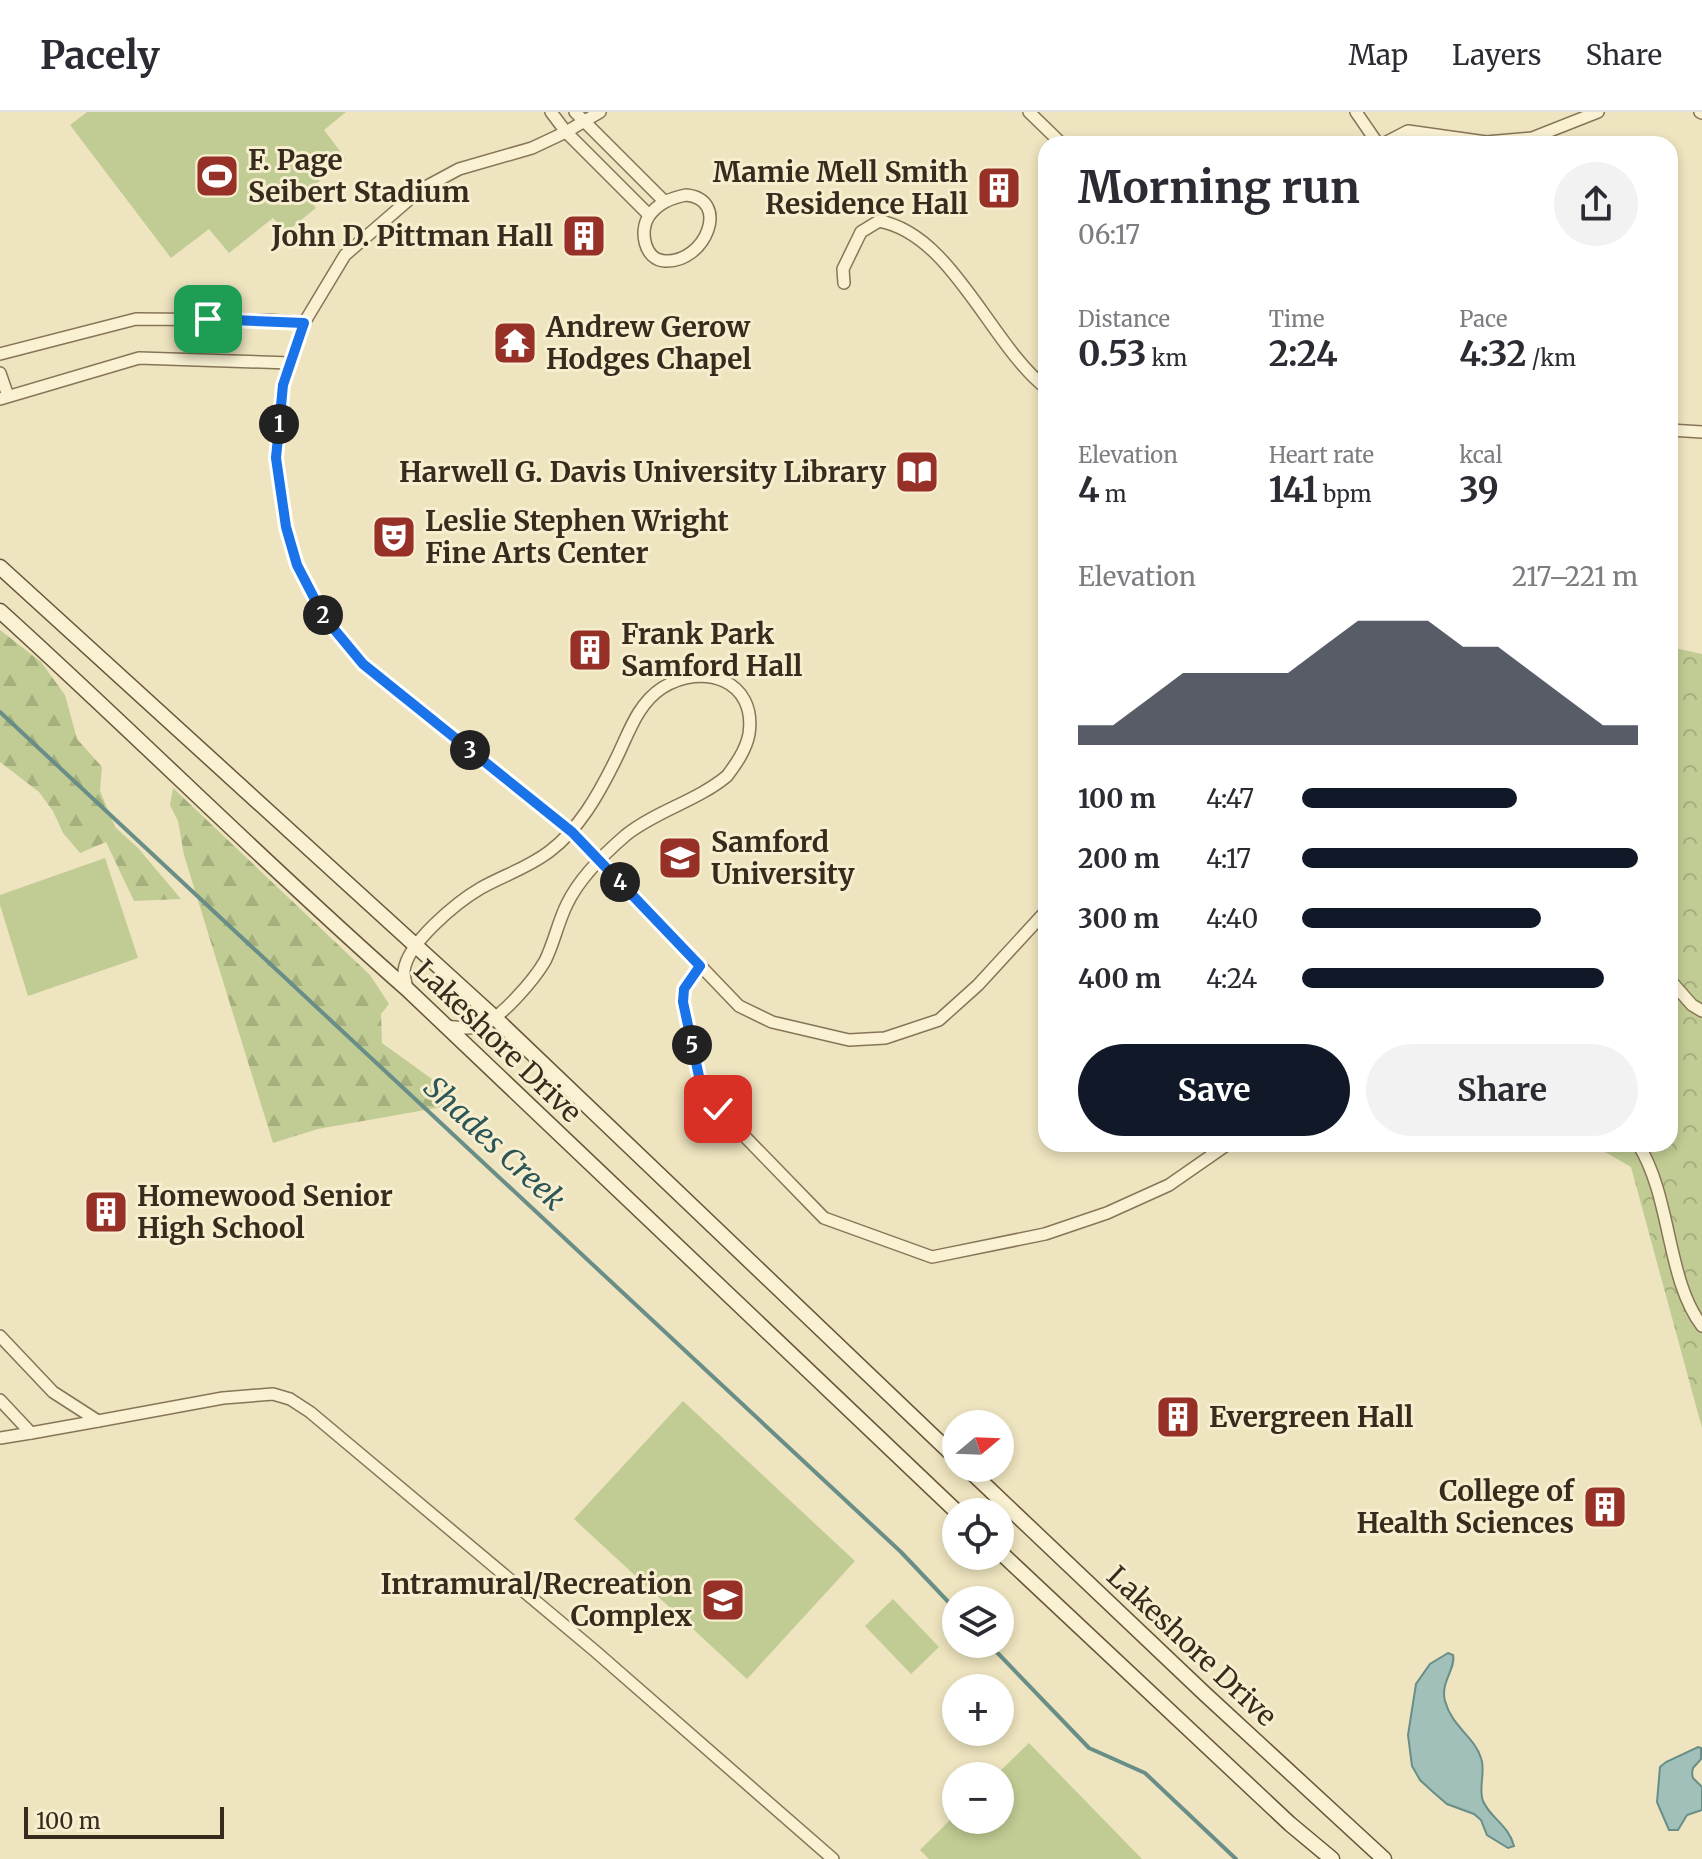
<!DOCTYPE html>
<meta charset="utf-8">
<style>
:root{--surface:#fff;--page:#f2f2f3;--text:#2b2b33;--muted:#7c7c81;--line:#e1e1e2;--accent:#111827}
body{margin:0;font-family:Merriweather,serif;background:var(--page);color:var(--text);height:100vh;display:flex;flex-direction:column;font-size:30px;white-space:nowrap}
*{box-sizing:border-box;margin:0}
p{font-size:26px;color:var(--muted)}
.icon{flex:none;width:44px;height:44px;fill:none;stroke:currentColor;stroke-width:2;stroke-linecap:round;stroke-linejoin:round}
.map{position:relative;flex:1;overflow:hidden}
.sheet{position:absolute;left:1038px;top:24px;width:640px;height:1016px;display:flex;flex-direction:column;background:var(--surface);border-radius:24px;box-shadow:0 4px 12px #0003}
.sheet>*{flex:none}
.needle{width:52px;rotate:71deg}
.controls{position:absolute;left:942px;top:1298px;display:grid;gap:16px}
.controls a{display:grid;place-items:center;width:72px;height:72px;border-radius:50%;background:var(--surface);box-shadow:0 4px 12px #0003;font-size:40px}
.scale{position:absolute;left:24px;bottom:20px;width:200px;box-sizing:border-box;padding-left:8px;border:4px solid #362b1c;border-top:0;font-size:22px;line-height:28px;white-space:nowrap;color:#362b1c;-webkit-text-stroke:6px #f6eece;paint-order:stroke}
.pin{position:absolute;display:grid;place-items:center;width:68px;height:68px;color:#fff;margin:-34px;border-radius:16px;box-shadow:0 4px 12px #0006}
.km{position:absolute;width:40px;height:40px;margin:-20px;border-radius:50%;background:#222;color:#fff;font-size:22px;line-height:40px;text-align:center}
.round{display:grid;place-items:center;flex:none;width:84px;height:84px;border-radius:42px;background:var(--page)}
.summary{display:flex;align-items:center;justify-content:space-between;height:136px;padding:0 40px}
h1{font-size:44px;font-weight:700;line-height:60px}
.figures{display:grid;grid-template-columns:repeat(3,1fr);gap:12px;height:136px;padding:8px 40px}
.figures div{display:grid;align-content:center}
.figures b{font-size:34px;font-weight:700}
.figures small{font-size:22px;font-weight:400}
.figures p{font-size:22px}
.chart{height:224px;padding:16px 40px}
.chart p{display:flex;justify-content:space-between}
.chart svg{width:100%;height:144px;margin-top:8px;fill:var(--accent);opacity:.7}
.button{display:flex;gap:16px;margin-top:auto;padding:16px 40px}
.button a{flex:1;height:92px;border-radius:48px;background:var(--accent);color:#fff;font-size:32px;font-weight:700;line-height:92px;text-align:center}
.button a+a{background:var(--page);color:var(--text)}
ul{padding:0 40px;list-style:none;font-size:26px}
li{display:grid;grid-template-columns:128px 96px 1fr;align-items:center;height:60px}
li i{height:20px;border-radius:10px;background:var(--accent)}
header{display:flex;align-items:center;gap:48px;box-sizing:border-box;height:112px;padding:0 40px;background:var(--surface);border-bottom:2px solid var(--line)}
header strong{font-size:38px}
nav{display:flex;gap:44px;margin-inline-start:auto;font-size:28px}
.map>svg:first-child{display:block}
.forest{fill:url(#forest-firs)}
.park{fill:url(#park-crowns)}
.garden{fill:#c0cc93}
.water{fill:#a2c0ba;stroke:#698e88;stroke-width:2}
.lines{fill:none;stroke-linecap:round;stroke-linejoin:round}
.stream{stroke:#698e88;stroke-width:4}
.street-casing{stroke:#877557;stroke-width:14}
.secondary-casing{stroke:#69563a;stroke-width:17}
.street{stroke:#f9f1d2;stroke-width:11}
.secondary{stroke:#f9f1d2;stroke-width:14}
.route-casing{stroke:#fff;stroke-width:16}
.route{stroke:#1a73e8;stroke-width:10}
.labels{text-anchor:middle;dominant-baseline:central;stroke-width:6;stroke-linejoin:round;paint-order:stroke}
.poi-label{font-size:28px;font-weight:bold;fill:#362b1c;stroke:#f6eece;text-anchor:start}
.street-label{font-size:28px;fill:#362b1c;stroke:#f6eece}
.water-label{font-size:30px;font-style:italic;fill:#2b5556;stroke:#f6eece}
</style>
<header>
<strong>Pacely</strong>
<nav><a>Map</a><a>Layers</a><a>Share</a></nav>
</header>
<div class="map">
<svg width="1702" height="1747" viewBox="0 0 1702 1747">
<defs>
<pattern id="forest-firs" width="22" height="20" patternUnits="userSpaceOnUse" patternTransform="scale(2)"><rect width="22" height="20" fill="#c0cc93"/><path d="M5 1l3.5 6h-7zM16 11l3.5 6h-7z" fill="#a6af7e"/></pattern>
<pattern id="park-crowns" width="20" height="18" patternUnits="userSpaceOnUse" patternTransform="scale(2)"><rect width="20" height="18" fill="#c0cc93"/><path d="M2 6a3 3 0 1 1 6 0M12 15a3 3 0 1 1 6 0" fill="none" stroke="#a6af7e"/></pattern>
</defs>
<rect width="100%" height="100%" fill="#eee4bf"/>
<g class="forest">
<polygon points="0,518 41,550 65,583 77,627 102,655 100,679 115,715 138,736 181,787 134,789 106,730 80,741 63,721 53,699 39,680 0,650"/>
<polygon points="173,676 370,863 389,892 381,902 382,931 436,970 453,993 318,1017 273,1031 184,743 178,709 170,693"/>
</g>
<polygon class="park" points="1670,535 1702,542 1702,1316 1631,1055 1591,1032 1670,1032"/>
<g class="garden">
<polygon points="87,0 346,0 324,18 346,47 305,81 316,96 286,120 273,106 229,141 209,117 171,146 70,13"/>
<polygon points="105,746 138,846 28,884 0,793 0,783"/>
<polygon points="683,1289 855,1449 747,1567 574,1407"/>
<polygon points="893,1487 939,1535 911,1562 865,1514"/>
<polygon points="1029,1631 1142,1747 929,1747 920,1738 956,1702 956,1708 1000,1708 1000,1664 995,1664"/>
</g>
<g class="water">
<path d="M1448,1541L1453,1543C1456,1557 1440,1570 1445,1589C1452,1615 1474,1624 1481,1646C1486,1659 1478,1676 1483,1689C1490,1706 1508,1712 1514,1734L1508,1736L1487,1723L1481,1708L1474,1702L1447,1692L1433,1680L1420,1668L1412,1654L1408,1623L1416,1572L1430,1552Z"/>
<polygon points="1698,1635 1701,1636 1701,1647 1693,1656 1692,1661 1693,1666 1702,1675 1702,1698 1687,1703 1678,1718 1669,1718 1657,1690 1660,1655 1666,1650"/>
</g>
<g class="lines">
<g class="stream">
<polyline points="0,600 901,1440 956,1498"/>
<polyline points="989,1532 1089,1636 1145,1661 1236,1747"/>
</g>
<g class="street-casing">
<g id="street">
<polyline points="551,0 566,20 649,103"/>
<polyline points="575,0 664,89"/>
<polyline points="600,0 566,20 532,36 459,57 420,78 345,143 304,211 283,273 276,346 286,415 297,453 324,505 363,552 572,720 739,894 772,910 849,928 885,926 939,908 978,873 1046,799"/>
<polyline points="1029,0 1062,32"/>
<polyline points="1356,0 1378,32"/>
<polyline points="1700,0 1702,1"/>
<polyline points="1383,32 1408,19 1486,30 1532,26 1598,0"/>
<path d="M686,83C731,87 706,151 665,149C644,148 639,118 649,104C658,91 671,86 686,83Z"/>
<path d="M844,171L843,157L861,120L879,109C952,122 990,232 1046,276"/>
<polyline points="0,242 136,207 268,208 304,211"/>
<polyline points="0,261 8,284"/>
<polyline points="0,287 139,246 290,251"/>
<polyline points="1670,318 1702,320"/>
<polyline points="700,854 684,877 683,890 700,969 718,997 824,1106 932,1145 1045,1122 1107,1101 1169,1073 1228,1032"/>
<polyline points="1670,868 1692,893 1702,899"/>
<path d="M407,877C406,871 404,865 404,859C407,831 457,790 481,776C504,763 528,756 550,739C579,717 598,683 614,651C628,624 636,593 662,576C703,550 757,568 749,622C746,638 736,652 727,664C697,689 656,699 626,723C605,741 579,767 567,792C558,810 554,831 545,849C534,868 501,906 481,914C470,918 456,915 445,914"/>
<path d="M1638,1032C1672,1086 1666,1167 1702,1214"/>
<polyline points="0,1224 53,1280 98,1309 223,1286 273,1282 290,1287 310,1300 595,1539 833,1747"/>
<polyline points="0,1288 31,1321 98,1309"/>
<polyline points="0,1326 31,1321"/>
</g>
</g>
<g class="secondary-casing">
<g id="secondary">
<polyline points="0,455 494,905 956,1346"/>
<path d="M0,499C137,623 268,755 407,877L957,1400"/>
<polyline points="967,1356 1205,1582 1384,1747"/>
<polyline points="1000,1440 1290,1712 1332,1747"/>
</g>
</g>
<use href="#street" class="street"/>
<use href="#secondary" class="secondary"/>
</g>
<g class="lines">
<g class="route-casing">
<polyline id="route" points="208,207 304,211 283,273 276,346 286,415 297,453 324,505 363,552 572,720 700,854 684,877 683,890 700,969 718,997"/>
</g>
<use href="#route" class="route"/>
</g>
<defs>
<g id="stadium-square" transform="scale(2.3)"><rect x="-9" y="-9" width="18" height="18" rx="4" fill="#973026" stroke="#f6eece"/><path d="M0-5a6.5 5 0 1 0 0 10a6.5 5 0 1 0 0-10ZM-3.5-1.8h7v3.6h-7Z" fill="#fff"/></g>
<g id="building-square" transform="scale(2.3)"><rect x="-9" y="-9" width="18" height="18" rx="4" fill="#973026" stroke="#f6eece"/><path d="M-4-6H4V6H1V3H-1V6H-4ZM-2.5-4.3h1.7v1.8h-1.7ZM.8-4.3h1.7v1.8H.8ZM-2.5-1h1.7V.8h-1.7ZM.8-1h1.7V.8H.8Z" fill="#fff"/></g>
<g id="temple-square" transform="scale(2.3)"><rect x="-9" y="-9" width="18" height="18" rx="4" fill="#973026" stroke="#f6eece"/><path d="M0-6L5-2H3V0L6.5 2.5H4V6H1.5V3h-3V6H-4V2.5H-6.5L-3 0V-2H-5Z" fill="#fff"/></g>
<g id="library-square" transform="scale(2.3)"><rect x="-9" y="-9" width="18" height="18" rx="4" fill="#973026" stroke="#f6eece"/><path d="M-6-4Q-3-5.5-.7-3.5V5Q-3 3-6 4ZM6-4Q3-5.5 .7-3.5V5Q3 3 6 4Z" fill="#fff"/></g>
<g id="theatre-square" transform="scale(2.3)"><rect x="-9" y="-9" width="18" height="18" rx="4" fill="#973026" stroke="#f6eece"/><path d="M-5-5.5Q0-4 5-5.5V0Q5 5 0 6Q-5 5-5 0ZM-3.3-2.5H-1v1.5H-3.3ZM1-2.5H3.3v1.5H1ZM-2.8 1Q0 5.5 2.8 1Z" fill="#fff"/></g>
<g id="university-square" transform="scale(2.3)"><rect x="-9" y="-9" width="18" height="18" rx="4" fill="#973026" stroke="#f6eece"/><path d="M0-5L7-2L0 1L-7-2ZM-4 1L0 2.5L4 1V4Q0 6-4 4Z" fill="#fff"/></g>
</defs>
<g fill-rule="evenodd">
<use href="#stadium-square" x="217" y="64"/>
<use href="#building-square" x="999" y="76"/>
<use href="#building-square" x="584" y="124"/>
<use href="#temple-square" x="515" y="231"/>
<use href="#library-square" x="917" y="360"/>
<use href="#theatre-square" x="394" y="425"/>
<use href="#building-square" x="590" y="538"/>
<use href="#university-square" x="680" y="746"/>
<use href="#building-square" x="106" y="1100"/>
<use href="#building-square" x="1178" y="1305"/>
<use href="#building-square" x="1605" y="1395"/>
<use href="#university-square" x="723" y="1488"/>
</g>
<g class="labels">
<g class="poi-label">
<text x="248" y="48">F. Page<tspan x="248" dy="32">Seibert Stadium</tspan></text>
<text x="968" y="60" text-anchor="end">Mamie Mell Smith<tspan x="968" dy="32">Residence Hall</tspan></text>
<text x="553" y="124" text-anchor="end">John D. Pittman Hall</text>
<text x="546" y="215">Andrew Gerow<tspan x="546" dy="32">Hodges Chapel</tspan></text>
<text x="886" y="360" text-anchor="end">Harwell G. Davis University Library</text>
<text x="425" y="409">Leslie Stephen Wright<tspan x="425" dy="32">Fine Arts Center</tspan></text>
<text x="621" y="522">Frank Park<tspan x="621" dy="32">Samford Hall</tspan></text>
<text x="711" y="730">Samford<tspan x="711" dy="32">University</tspan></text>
<text x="137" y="1084">Homewood Senior<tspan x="137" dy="32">High School</tspan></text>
<text x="1209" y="1305">Evergreen Hall</text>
<text x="1574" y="1379" text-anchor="end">College of<tspan x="1574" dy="32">Health Sciences</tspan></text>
<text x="692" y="1472" text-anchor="end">Intramural/Recreation<tspan x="692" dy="32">Complex</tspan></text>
</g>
<g class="street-label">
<text transform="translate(498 929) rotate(44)">Lakeshore Drive</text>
<text transform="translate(1192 1534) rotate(43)">Lakeshore Drive</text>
</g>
<g class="water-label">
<text transform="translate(495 1031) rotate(43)">Shades Creek</text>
</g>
</g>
</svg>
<div class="controls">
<a><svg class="needle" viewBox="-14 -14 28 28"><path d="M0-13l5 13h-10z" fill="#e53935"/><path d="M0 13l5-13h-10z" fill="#7c7c81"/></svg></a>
<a><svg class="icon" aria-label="locate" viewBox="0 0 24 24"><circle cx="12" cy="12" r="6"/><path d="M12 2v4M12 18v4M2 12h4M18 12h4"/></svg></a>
<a><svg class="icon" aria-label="layers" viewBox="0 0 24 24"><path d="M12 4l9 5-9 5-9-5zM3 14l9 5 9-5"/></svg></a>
<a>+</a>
<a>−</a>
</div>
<div class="scale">100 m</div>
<div class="pin" style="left:208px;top:207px;background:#1e9e55"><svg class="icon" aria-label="arrive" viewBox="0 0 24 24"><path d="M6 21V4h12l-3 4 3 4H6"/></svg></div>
<div class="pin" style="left:718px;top:997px;background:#d93025"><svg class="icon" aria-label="check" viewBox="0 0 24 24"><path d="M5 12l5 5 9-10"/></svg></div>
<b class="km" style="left:279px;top:312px">1</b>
<b class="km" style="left:323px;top:503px">2</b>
<b class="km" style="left:470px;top:638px">3</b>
<b class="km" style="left:620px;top:770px">4</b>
<b class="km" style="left:692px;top:933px">5</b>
<section class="sheet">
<div class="summary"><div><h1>Morning run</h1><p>06:17</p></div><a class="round"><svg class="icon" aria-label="share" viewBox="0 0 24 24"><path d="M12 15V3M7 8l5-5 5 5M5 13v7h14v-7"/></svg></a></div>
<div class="figures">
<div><p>Distance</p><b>0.53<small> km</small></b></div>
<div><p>Time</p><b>2:24</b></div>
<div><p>Pace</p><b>4:32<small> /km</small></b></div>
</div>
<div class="figures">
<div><p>Elevation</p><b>4<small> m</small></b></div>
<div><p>Heart rate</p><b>141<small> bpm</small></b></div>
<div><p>kcal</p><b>39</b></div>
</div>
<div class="chart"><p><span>Elevation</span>217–221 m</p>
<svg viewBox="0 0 160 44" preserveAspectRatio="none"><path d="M0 44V38L10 38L20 30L30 22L40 22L50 22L60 22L70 14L80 6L90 6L100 6L110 14L120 14L130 22L140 30L150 38L160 38V44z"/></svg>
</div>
<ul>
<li><b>100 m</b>4:47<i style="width:64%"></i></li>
<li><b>200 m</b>4:17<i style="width:100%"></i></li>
<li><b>300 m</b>4:40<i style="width:71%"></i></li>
<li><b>400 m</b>4:24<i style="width:90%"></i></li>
</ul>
<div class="button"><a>Save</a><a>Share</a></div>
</section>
</div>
